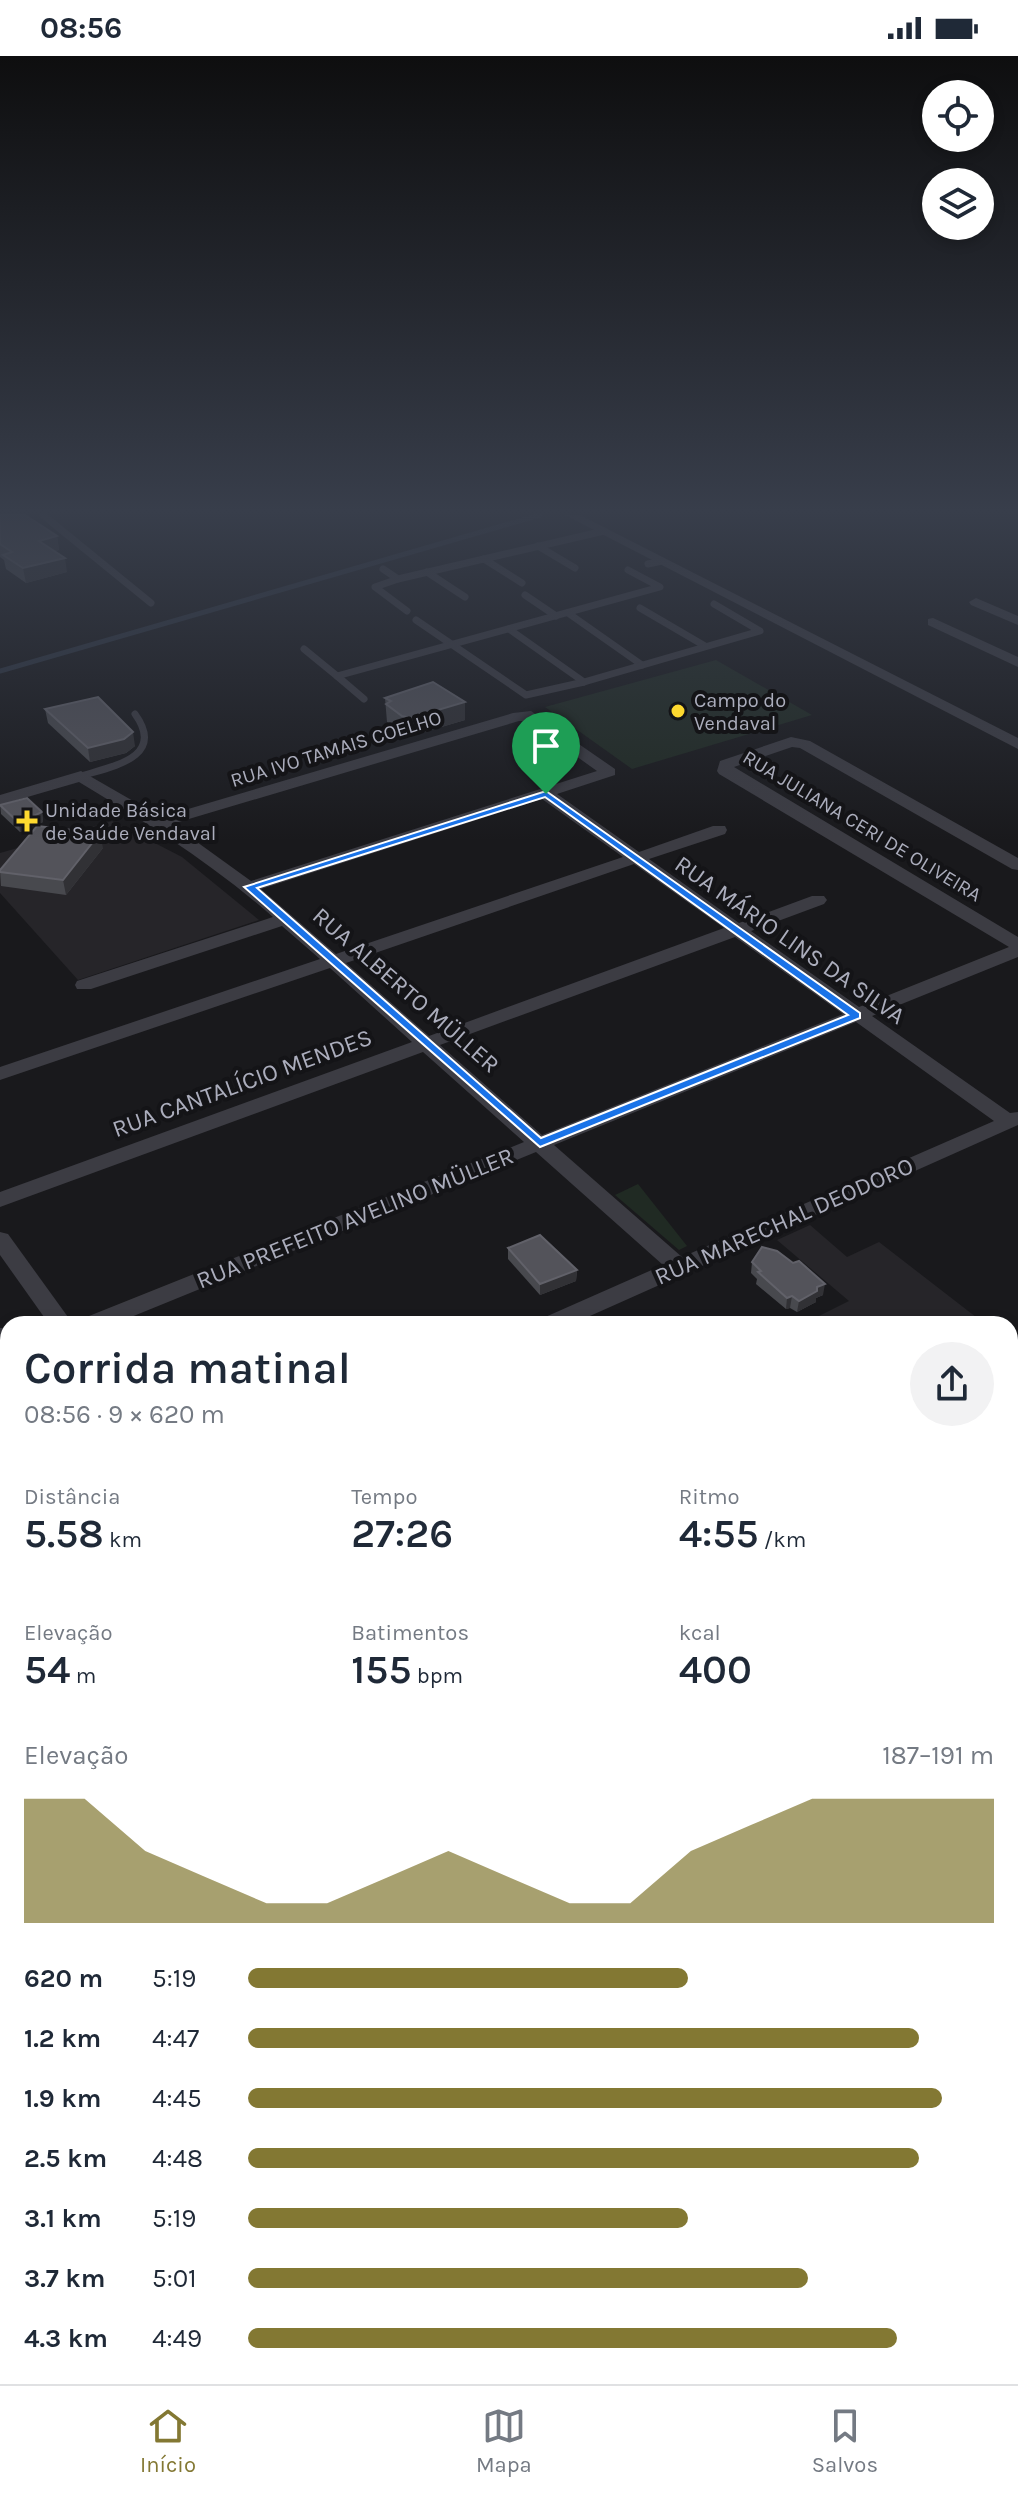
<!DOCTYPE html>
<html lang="pt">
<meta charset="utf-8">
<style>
:root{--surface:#fff;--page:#f2f2f3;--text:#1f2937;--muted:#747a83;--line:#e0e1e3;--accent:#837833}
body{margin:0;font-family:Karla,sans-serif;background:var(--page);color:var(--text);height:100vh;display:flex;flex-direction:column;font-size:30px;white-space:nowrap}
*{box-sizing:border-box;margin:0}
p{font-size:26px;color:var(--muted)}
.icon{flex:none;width:44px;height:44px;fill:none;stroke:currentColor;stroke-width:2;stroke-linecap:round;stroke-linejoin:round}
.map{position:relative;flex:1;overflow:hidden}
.panel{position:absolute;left:0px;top:1260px;width:1018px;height:1068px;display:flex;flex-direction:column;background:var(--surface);border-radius:24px 24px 0 0;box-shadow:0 4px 12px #0003}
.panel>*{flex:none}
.buttons{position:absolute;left:922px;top:24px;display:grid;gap:16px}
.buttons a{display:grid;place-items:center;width:72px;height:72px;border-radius:50%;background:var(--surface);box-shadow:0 4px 12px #0003;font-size:40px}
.pin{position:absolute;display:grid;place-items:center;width:68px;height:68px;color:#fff;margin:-82px -34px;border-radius:50% 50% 50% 0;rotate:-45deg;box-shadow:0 0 8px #0007}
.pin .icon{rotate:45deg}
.round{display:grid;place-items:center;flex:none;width:84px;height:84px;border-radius:42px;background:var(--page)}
.overview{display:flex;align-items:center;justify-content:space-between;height:136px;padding:0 24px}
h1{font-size:44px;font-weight:600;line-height:60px}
.figures{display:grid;grid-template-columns:repeat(3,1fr);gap:12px;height:136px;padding:8px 24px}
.figures div{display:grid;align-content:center}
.figures b{font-size:40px;font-weight:600}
.figures small{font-size:22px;font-weight:400}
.figures p{font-size:22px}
.chart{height:224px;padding:16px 24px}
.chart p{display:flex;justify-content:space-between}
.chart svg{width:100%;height:144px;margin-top:8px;fill:var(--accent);opacity:.7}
ul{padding:0 24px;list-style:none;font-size:26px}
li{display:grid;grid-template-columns:128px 96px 1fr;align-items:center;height:60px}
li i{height:20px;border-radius:10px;background:var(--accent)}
.status{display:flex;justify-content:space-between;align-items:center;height:56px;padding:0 40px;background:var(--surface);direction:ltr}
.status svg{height:22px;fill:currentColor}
.menu{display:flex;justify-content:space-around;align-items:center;height:112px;border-top:2px solid var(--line);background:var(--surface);font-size:22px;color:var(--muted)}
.menu a{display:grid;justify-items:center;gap:4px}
.menu .selected{color:var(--accent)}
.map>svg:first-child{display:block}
.built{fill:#262529}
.green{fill:#202a23}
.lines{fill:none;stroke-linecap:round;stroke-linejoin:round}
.stream-far1{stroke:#2e3541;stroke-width:5}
.stream{stroke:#2e3541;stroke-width:10}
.lane{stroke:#3c3c43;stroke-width:7}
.street{fill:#3c3c43;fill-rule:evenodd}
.secondary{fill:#484851;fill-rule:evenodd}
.wall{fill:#48494e}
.shaded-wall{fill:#313135}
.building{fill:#53535a;stroke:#616169;stroke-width:2}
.route{fill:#1a73e8;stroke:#fff;stroke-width:2;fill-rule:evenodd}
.poi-dot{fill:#fed92f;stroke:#141417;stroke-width:3}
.labels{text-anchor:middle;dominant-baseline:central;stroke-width:8;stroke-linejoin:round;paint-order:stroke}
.far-poi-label{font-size:20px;fill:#abadbc;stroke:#141417;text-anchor:start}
.far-street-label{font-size:20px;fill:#abadbc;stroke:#141417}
.street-label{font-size:24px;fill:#abadbc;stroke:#141417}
</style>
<div class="status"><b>08:56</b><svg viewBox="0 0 49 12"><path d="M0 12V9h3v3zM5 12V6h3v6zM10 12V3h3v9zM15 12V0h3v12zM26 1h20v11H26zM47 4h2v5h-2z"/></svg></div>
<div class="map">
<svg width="1018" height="2328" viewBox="0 0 1018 2328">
<rect width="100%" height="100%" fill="#19191c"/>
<g class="built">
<polygon points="112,765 182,801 259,864 78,924 0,837 0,797"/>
<polygon points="810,1169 847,1201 879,1186 985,1268 803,1268 849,1245 777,1184"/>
<polygon points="1010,1288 1018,1294 1018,1460 1010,1453"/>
</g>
<g class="green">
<polygon points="716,604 812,659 632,713 545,651"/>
<polygon points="638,1128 687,1190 679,1194 615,1139"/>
</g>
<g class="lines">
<polyline class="stream-far1" points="0,615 540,459"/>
<polyline class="stream" points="207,2320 210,2328"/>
<g class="lane">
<polyline points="43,459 151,547"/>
<polyline points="538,490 575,512"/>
<polyline points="484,503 522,527"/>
<polyline points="648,508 662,505"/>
<polyline points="383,513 398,523 604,475"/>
<polyline points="427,516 465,541"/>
<polyline points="398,523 375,531 407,555"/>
<polyline points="525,539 556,560"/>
<polyline points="640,552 705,590"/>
<polyline points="568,557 642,609"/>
<polyline points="416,564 526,639 584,626 760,575 714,548"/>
<polyline points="509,573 584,626"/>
<polyline points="304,593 337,620"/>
<polyline points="364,643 337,620 660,531 628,514"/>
<path d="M81,720C114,710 166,701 135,658"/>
</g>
<g class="street">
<polygon points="565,459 580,459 1018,682 1018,693"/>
<polygon points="976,542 1018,560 1018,569 971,549 969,546"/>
<polygon points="933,562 1018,601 1018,611 928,569 928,563"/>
<path d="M531,655L615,713V719L557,738L639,796L713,770H725L727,774L725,778L649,803L739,867L812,840H824L827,844L824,848L751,875L859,951L1009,891L719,718L717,715L720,705L791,681L810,685L1018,802V814L1012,813L800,692L792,691L734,711L1018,881V901L872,960L1010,1057L1018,1056V1069L572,1268H539L543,1262L663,1209L536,1096L114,1268H80L84,1262L524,1086L423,996L0,1151V1136L412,986L330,912L0,1024V1011L320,903L282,870L91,933H77L75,929L77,925L273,861C213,808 147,767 79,726L0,749V739L81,715L161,761L513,657ZM519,665H527L597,715L251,825L172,768ZM542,743L623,801L336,898L261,833ZM634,808L724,872L429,980L346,907ZM735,881L843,958L542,1079L440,989ZM856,966L994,1065L682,1201L554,1089Z"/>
<polygon points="0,1176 8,1178 73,1268 49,1268 0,1199"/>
<rect x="0" y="1272" width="8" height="16"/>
<polygon points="0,1389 8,1390 8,1408 0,1407"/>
<polygon points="1018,1843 1018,1873 1010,1876 1010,1846"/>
<polygon points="1010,2286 1018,2290 1018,2328 1005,2328 998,2320 1010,2320"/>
</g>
<g class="secondary">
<polygon points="0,1561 8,1564 8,1710 0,1713 0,1619 8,1616 0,1614"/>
<polygon points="0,2025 8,2029 8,2096 0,2093"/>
<polygon points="62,2320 114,2320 117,2328 65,2328"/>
</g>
</g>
<g class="wall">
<polygon points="0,459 57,480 59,494 55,495 67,516 26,527 6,513 4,504 0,501"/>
<polygon points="385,642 465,664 411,680 403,678 387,666"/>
<polygon points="45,653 135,690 126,697 90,706 48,667"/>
<polygon points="0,748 42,756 43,766 20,776 1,758"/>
<polygon points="103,792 66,839 1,830 0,814"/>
<polygon points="508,1192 577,1214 576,1225 540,1239 508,1203"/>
<polygon points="752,1206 823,1239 816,1242 816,1246 797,1256 790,1252 786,1253 756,1228 757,1223 751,1217"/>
</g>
<g class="shaded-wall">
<polygon points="57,480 59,494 41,499 39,485"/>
<polygon points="65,502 67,516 26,527 23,512"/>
<polygon points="465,646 465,664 411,680 411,662"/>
<polygon points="133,676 135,690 126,697 90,706 88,692"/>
<polygon points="42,756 43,766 20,776 19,767"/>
<polygon points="100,777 103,792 66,839 63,824"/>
<polygon points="577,1214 576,1225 540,1239 540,1228"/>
<polygon points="825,1228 823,1239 816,1242 816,1246 797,1256 799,1245 817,1231"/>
<polygon points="792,1240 790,1252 786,1253 787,1242"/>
</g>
<g class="building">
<polygon points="0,459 25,459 57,480 39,485 65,502 23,512 3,499 12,496 0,488"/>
<polygon points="433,626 465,646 411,662 402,660 386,648 391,645 385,642"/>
<polygon points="98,641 133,676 124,683 88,692 45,653"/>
<polygon points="27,742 42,756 19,767 0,749"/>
<polygon points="37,770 100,777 63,824 0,816 0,814"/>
<polygon points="540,1179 577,1214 540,1228 508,1192"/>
<polygon points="762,1191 777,1195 793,1207 799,1205 825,1228 817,1231 817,1235 799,1245 792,1240 787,1242 758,1216 761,1215 752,1206"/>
</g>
<linearGradient id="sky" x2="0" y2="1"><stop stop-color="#0e0e0f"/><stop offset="0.58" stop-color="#383e4b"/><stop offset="1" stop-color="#383e4b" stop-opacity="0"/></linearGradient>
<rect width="1018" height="785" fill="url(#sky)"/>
<path class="route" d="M546,735L860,957V962L540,1091L244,831ZM545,741L848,959L541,1082L257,832Z"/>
<g class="poi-dot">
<circle cx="678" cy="655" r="8"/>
<path d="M23 753h8v8h8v8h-8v8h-8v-8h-8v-8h8z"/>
</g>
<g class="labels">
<g class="far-poi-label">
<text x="694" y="644">Campo do<tspan x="694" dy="23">Vendaval</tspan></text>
<text x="45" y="754">Unidade Básica<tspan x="45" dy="23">de Saúde Vendaval</tspan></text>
</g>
<g class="far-street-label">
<text transform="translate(336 693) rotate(-17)">RUA IVO TAMAIS COELHO</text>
<text transform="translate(862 770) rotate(31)">RUA JULIANA CERI DE OLIVEIRA</text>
</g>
<g class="street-label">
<text transform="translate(790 884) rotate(35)">RUA MÁRIO LINS DA SILVA</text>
<text transform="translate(406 934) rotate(41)">RUA ALBERTO MÜLLER</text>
<text transform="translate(242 1027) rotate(-20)">RUA CANTALÍCIO MENDES</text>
<text transform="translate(355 1162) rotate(-22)">RUA PREFEITO AVELINO MÜLLER</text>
<text transform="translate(784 1165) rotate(-24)">RUA MARECHAL DEODORO</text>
</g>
</g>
</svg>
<div class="buttons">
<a><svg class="icon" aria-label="locate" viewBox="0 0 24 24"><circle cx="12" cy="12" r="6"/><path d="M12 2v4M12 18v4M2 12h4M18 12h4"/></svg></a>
<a><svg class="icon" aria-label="layers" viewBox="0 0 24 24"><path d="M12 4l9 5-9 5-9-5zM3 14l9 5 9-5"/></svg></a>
</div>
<div class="pin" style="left:546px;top:738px;background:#1e9e55"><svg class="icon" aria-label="arrive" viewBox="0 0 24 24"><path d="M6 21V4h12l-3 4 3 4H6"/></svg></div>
<section class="panel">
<div class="overview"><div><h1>Corrida matinal</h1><p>08:56 · 9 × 620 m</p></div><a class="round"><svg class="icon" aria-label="share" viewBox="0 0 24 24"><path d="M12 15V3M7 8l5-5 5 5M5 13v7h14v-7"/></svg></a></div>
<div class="figures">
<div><p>Distância</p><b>5.58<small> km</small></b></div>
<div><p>Tempo</p><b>27:26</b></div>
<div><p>Ritmo</p><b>4:55<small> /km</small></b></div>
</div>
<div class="figures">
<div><p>Elevação</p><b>54<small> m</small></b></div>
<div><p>Batimentos</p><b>155<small> bpm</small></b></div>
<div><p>kcal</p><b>400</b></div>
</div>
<div class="chart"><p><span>Elevação</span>187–191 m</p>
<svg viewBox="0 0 160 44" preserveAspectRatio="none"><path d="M0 44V6L10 6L20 22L30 30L40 38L50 38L60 30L70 22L80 30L90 38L100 38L110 22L120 14L130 6L140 6L150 6L160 6V44z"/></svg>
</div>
<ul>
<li><b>620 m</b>5:19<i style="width:59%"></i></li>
<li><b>1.2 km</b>4:47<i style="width:90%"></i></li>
<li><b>1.9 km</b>4:45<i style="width:93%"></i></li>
<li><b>2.5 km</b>4:48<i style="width:90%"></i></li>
<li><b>3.1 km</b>5:19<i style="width:59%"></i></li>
<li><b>3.7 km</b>5:01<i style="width:75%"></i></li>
<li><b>4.3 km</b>4:49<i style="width:87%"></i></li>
</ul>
</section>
</div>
<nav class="menu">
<a class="selected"><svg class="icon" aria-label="home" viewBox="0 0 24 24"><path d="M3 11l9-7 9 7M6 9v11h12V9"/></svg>Início</a>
<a><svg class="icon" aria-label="map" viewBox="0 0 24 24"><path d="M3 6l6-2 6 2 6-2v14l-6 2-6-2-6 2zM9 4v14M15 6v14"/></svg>Mapa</a>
<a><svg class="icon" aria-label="saved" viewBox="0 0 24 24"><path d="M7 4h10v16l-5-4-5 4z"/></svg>Salvos</a>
</nav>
